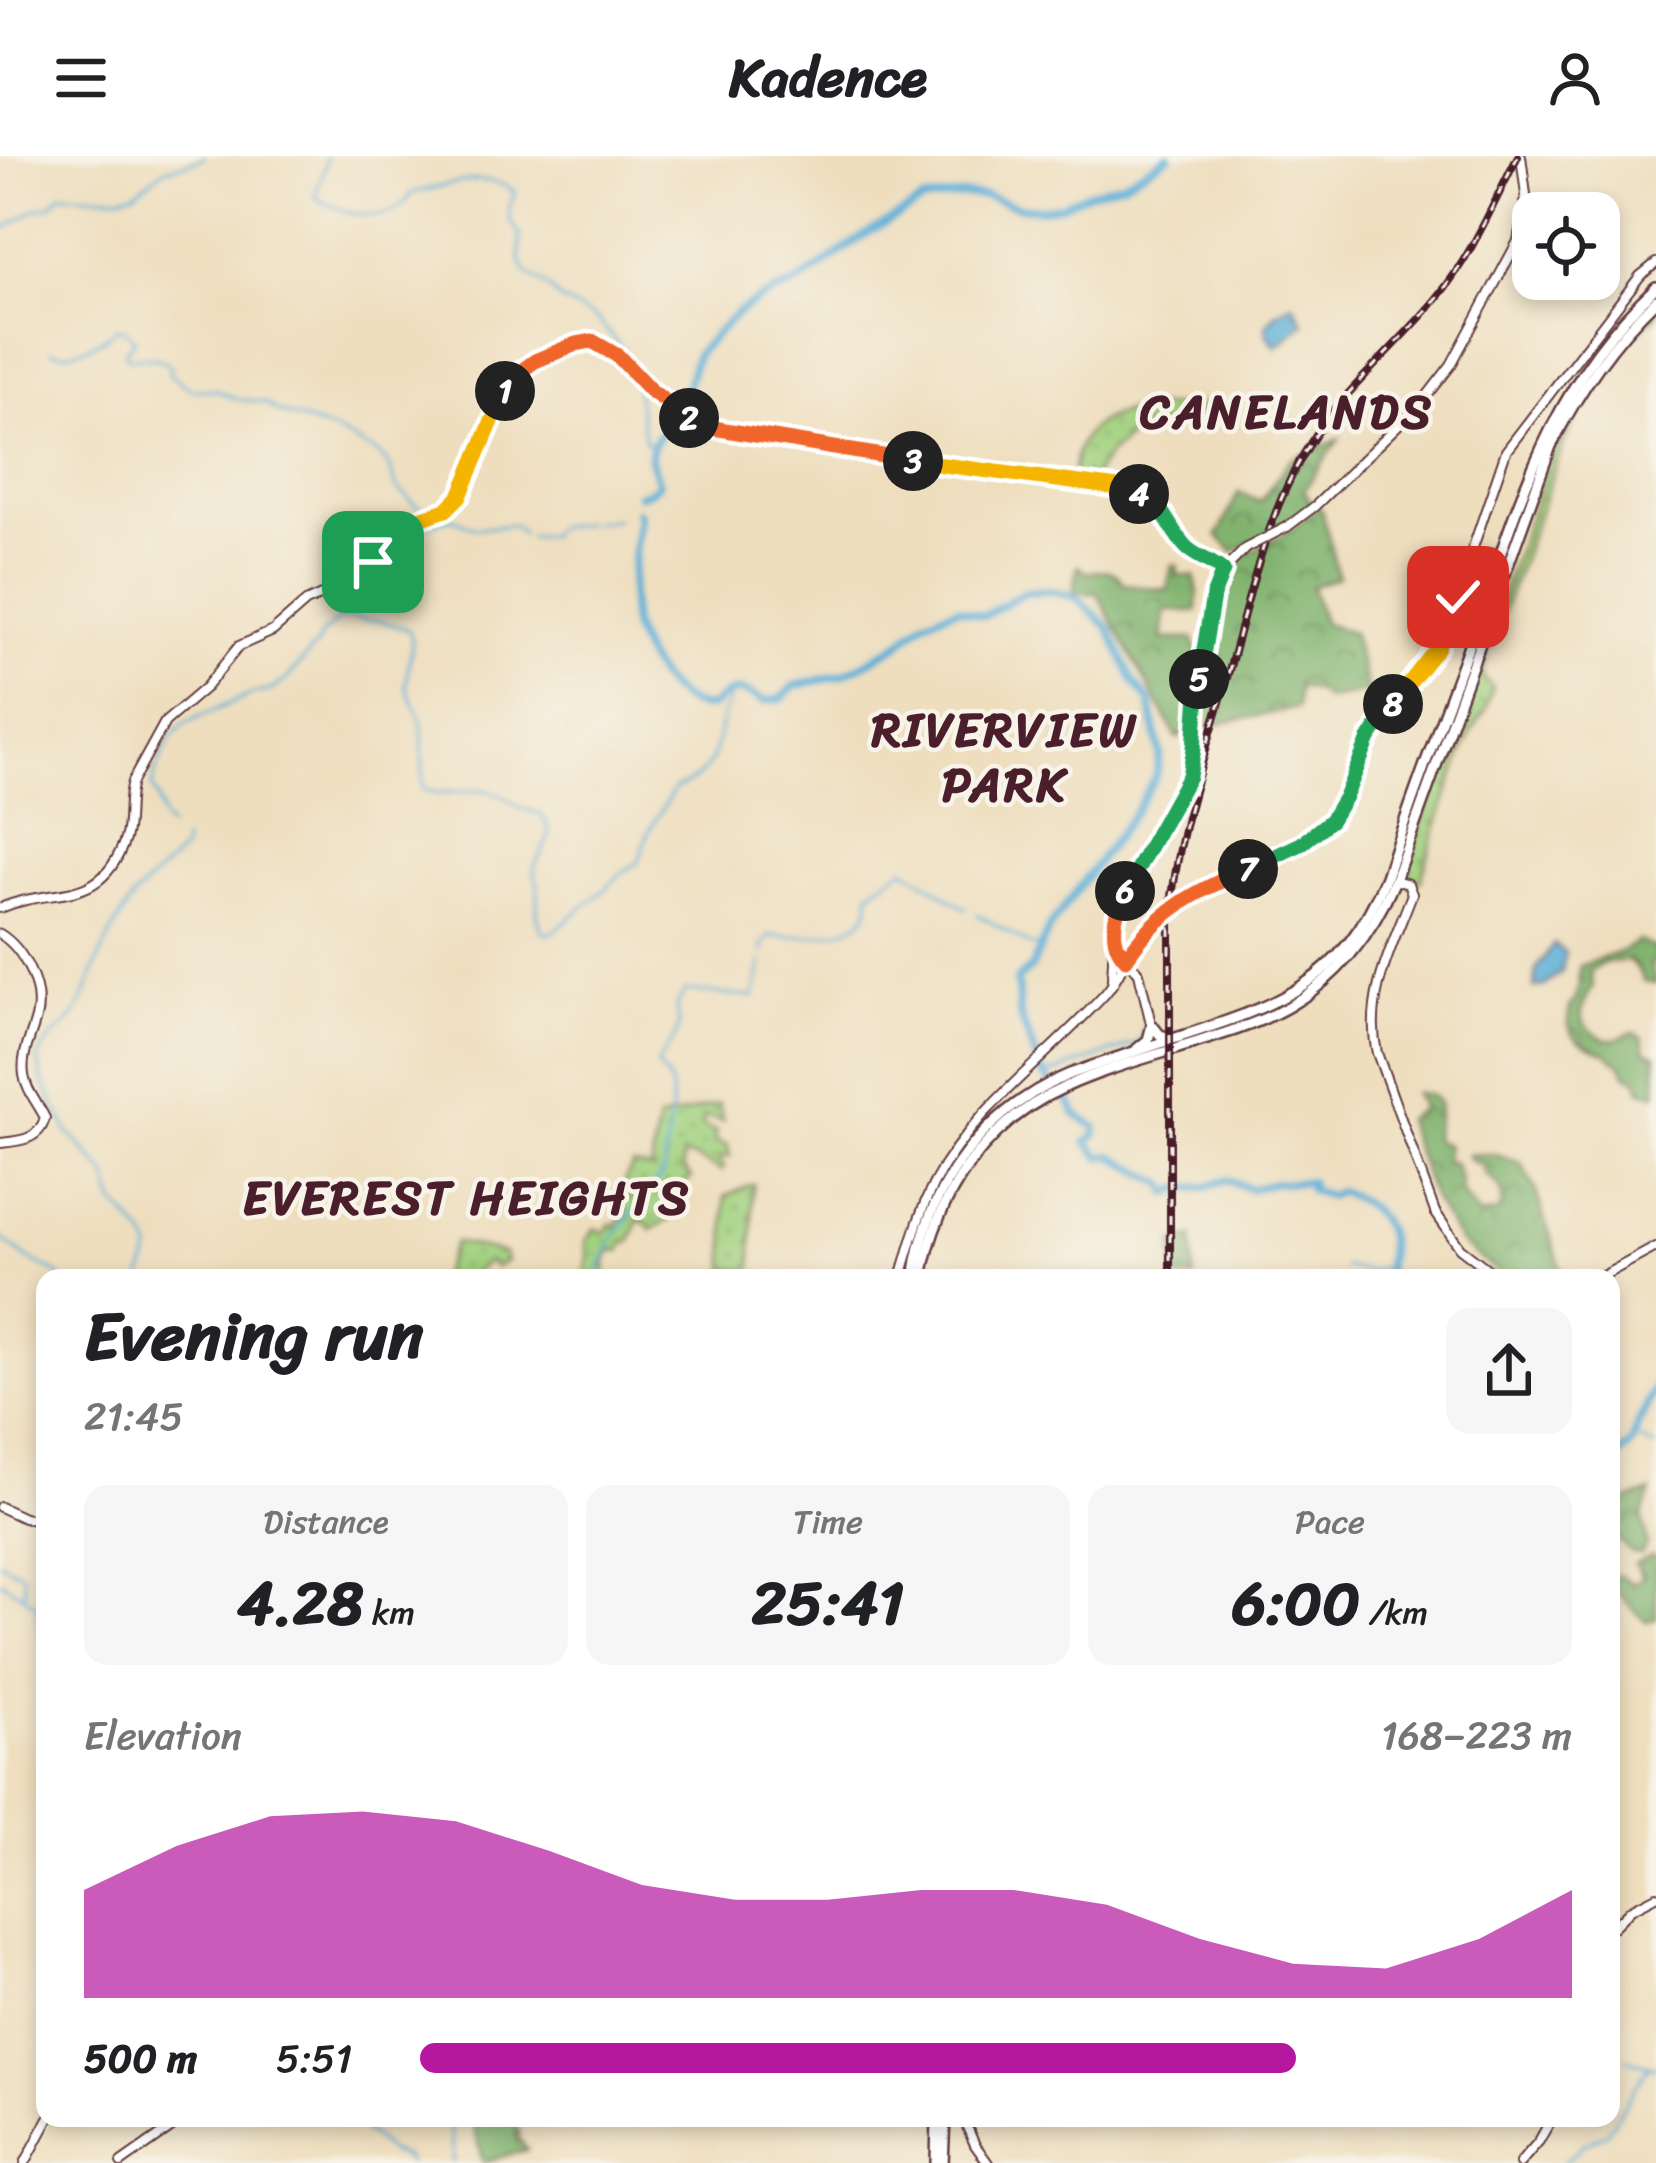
<!DOCTYPE html>
<meta charset="utf-8">
<style>
:root{--surface:#fff;--page:#f6f6f6;--text:#202124;--muted:#757577;--accent:#b5179e}
body{margin:0;font-family:Sriracha,sans-serif;background:var(--page);color:var(--text);height:100vh;display:flex;flex-direction:column;font-size:45px;white-space:nowrap}
*{box-sizing:border-box;margin:0}
p{font-size:39px;color:var(--muted)}
.icon{flex:none;width:66px;height:66px;fill:none;stroke:currentColor;stroke-width:2;stroke-linecap:round;stroke-linejoin:round}
.map{position:relative;flex:1;overflow:hidden}
.drawer{position:absolute;left:36px;top:1113px;width:1584px;height:858px;display:flex;flex-direction:column;background:var(--surface);border-radius:24px;box-shadow:0 6px 18px #0003}
.drawer>*{flex:none}
.controls{position:absolute;left:1512px;top:36px;display:grid;gap:24px}
.controls a{display:grid;place-items:center;width:108px;height:108px;border-radius:24px;background:var(--surface);box-shadow:0 6px 18px #0003;font-size:60px}
.pin{position:absolute;display:grid;place-items:center;width:102px;height:102px;color:#fff;margin:-51px;border-radius:24px;box-shadow:0 6px 18px #0006}
.km{position:absolute;width:60px;height:60px;margin:-30px;border-radius:50%;background:#222;color:#fff;font-size:33px;line-height:60px;text-align:center}
.round{display:grid;place-items:center;flex:none;width:126px;height:126px;border-radius:24px;background:var(--page)}
.summary{display:flex;align-items:center;justify-content:space-between;height:204px;padding:0 48px}
h1{font-size:66px;font-weight:700;line-height:90px}
.metrics{display:grid;grid-template-columns:repeat(3,1fr);gap:18px;height:204px;padding:12px 48px}
.metrics div{display:grid;align-content:center;border-radius:24px;background:var(--page);text-align:center}
.metrics b{font-size:60px;font-weight:700}
.metrics small{font-size:33px;font-weight:400}
.metrics p{font-size:33px}
.chart{height:336px;padding:24px 48px}
.chart p{display:flex;justify-content:space-between}
.chart svg{width:100%;height:216px;margin-top:12px;fill:var(--accent);opacity:.7}
ul{padding:0 48px;list-style:none;font-size:39px}
li{display:grid;grid-template-columns:192px 144px 1fr;align-items:center;height:90px}
li i{height:30px;border-radius:15px;background:var(--accent)}
header{display:flex;justify-content:space-between;align-items:center;height:156px;padding:0 48px;background:var(--surface);font-size:54px;font-weight:700}
.map>svg:first-child{display:block}
.grass{fill:url(#grass-dots);stroke:#767855;stroke-width:3}
.forest{fill:url(#forest-crowns);stroke:#66694c;stroke-width:3}
.water{fill:url(#water-ripples);stroke:#526680;stroke-width:3}
.lines{fill:none;stroke-linecap:round;stroke-linejoin:round}
.stream{stroke:#5aaed6;stroke-width:3}
.river{stroke:#5aaed6;stroke-width:8}
.secondary-casing{stroke:#633c41;stroke-width:12}
.primary-casing{stroke:#633c41;stroke-width:14}
.secondary{stroke:#fff;stroke-width:8}
.primary{stroke:#fff;stroke-width:9}
.rail-casing{stroke:#4a1f2b;stroke-width:8}
.rail{stroke:#f7f3e8;stroke-width:3;stroke-dasharray:9;stroke-linecap:butt}
.secondary-bridge-casing{stroke:#633c41;stroke-width:12;stroke-linecap:butt}
.secondary-bridge{stroke:#fff;stroke-width:8}
.split-1-casing{stroke:#fff;stroke-width:24}
.split-2-casing{stroke:#fff;stroke-width:24}
.split-3-casing{stroke:#fff;stroke-width:24}
.split-4-casing{stroke:#fff;stroke-width:24}
.split-5-casing{stroke:#fff;stroke-width:24}
.split-6-casing{stroke:#fff;stroke-width:24}
.split-7-casing{stroke:#fff;stroke-width:24}
.split-8-casing{stroke:#fff;stroke-width:24}
.split-9-casing{stroke:#fff;stroke-width:24}
.split-1{stroke:#f5b400;stroke-width:15}
.split-2{stroke:#f0652b;stroke-width:15}
.split-3{stroke:#f0652b;stroke-width:15}
.split-4{stroke:#f5b400;stroke-width:15}
.split-5{stroke:#22a559;stroke-width:15}
.split-6{stroke:#22a559;stroke-width:15}
.split-7{stroke:#f0652b;stroke-width:15}
.split-8{stroke:#22a559;stroke-width:15}
.split-9{stroke:#f5b400;stroke-width:15}
.labels{text-anchor:middle;dominant-baseline:central;stroke-width:9;stroke-linejoin:round;paint-order:stroke}
.district-label{font-size:48px;font-weight:bold;letter-spacing:3px;fill:#4a1f2b;stroke:#f7f3e8}
</style>
<header><svg class="icon" aria-label="menu" viewBox="0 0 24 24"><path d="M4 6h16M4 12h16M4 18h16"/></svg>Kadence<svg class="icon" aria-label="person" viewBox="0 0 24 24"><circle cx="12" cy="8" r="4"/><path d="M4 21q1-7 8-7t8 7"/></svg></header>
<div class="map">
<svg width="1656" height="2007" viewBox="0 0 1656 2007">
<defs>
<pattern id="grass-dots" width="8" height="8" patternUnits="userSpaceOnUse" patternTransform="scale(3)"><rect width="8" height="8" fill="#a2d17f"/><path d="M2 2h.1M6 6h.1" fill="none" stroke="#8db36e" stroke-width="1.8" stroke-linecap="round"/></pattern>
<pattern id="forest-crowns" width="20" height="18" patternUnits="userSpaceOnUse" patternTransform="scale(3)"><rect width="20" height="18" fill="#81b36e"/><path d="M2 6a3 3 0 1 1 6 0M12 15a3 3 0 1 1 6 0" fill="none" stroke="#6c915b"/></pattern>
<pattern id="water-ripples" width="26" height="14" patternUnits="userSpaceOnUse" patternTransform="scale(3)"><rect width="26" height="14" fill="#5aaed6"/><path d="M2 4q2-2 4 0t4 0M15 11q2-2 4 0t4 0" fill="none" stroke="#4c8dae"/></pattern>
</defs>
<rect width="100%" height="100%" fill="#f7f3e8"/>
<filter id="ink" filterUnits="userSpaceOnUse"><feTurbulence type="fractalNoise" baseFrequency=".00833" numOctaves="2"/><feDisplacementMap in="SourceGraphic" scale="24" xChannelSelector="R" yChannelSelector="G"/><feConvolveMatrix kernelMatrix="1 2 1 2 8 2 1 2 1" color-interpolation-filters="sRGB"/></filter>
<filter id="wash" filterUnits="userSpaceOnUse"><feTurbulence type="fractalNoise" baseFrequency=".004" numOctaves="4" result="noise"/><feDisplacementMap in="SourceGraphic" scale="48" xChannelSelector="R" yChannelSelector="G"/><feGaussianBlur stdDeviation="2.7" result="paint"/><feColorMatrix in="noise" values="0 0 0 0 0 0 0 0 0 0 0 0 0 0 0 0 0 1.4 0 .05"/><feComposite in="paint" operator="in"/></filter>
<g filter="url(#wash)">
<rect width="100%" height="100%" fill="#eedebe"/>
<g class="grass">
<polygon points="1656,150 1656,160 1635,177 1585,246 1565,284 1488,496 1482,520 1492,531 1485,555 1471,576 1459,606 1434,678 1421,724 1416,725 1409,721 1407,708 1550,302 1592,225 1619,190"/>
<path d="M1199,247L1202,269L1141,270L1109,298L1094,318L1097,326L1073,323C1072,248 1144,254 1199,247Z"/>
<polygon points="719,948 723,965 704,961 702,970 716,976 714,985 728,990 730,1001 722,1001 719,1006 724,1010 722,1015 697,1003 683,999 683,1012 691,1022 667,1040 678,1056 683,1056 651,1074 650,1069 643,1066 640,1061 630,1086 625,1085 621,1095 612,1094 607,1103 605,1122 584,1122 588,1103 586,1085 595,1072 604,1077 611,1068 615,1070 626,1054 611,1045 616,1037 630,1043 632,1037 622,1029 633,1009 651,1013 658,964"/>
<polygon points="753,1028 752,1113 726,1113 725,1041"/>
<polygon points="455,1086 504,1097 506,1105 495,1111 488,1105 470,1119 472,1122 440,1122"/>
</g>
<g class="forest">
<polygon points="1339,283 1304,334 1312,348 1284,369 1233,396 1218,380 1239,336 1260,346 1290,304"/>
<path d="M1317,351L1322,354L1338,421L1311,431L1324,468L1352,476L1368,535L1326,544L1318,536L1298,530L1297,552L1203,571L1177,582L1097,437H1073L1078,410L1087,417C1104,413 1115,412 1124,428L1167,434L1172,409L1178,410L1177,419L1194,420L1198,436L1197,455H1165L1162,483H1193L1195,492L1208,494L1223,429L1233,410L1243,400L1294,372Z"/>
<path d="M1639,785L1656,793V805L1651,807L1656,828L1644,826L1636,810L1629,804L1603,807L1589,816L1593,831C1588,840 1580,850 1582,861C1585,873 1602,885 1614,883C1621,882 1627,877 1634,876L1643,882L1646,895L1656,898V938L1641,934L1637,922L1627,919L1621,908C1616,905 1611,901 1606,897C1588,888 1565,884 1569,858C1571,841 1572,855 1577,839C1580,831 1578,819 1580,810L1623,795Z"/>
<path d="M1414,937C1455,938 1432,962 1434,984L1448,990L1445,1006L1454,1007L1460,1025V1035L1479,1060L1499,1056C1507,1039 1498,1027 1485,1018L1483,1010L1469,1003L1468,999L1493,998L1521,1007L1535,1033L1564,1122H1505L1462,1088L1434,1045L1405,964L1422,952Z"/>
<polygon points="1193,1081 1194,1122 1174,1122 1174,1086"/>
<polygon points="1651,1336 1642,1360 1647,1388 1641,1398 1632,1397 1611,1377 1611,1350"/>
<polygon points="1653,1399 1656,1402 1656,1463 1645,1465 1611,1430 1611,1420 1619,1419 1633,1428 1642,1421 1635,1408"/>
<polygon points="472,1962 505,1962 507,1964 512,1962 520,1977 516,1979 527,1994 483,2006"/>
</g>
<g class="water">
<polygon points="1293,147 1304,167 1276,191 1267,178 1266,169 1276,157"/>
<polygon points="1554,788 1565,797 1562,816 1544,830 1534,832 1536,813"/>
</g>
<g class="lines">
<g class="stream">
<path d="M326,0C326,16 317,26 316,42C345,58 392,74 411,37C443,32 486,12 515,36C507,55 506,63 520,78V104L527,117L549,132L560,144L597,163L625,196L629,206"/>
<polyline points="0,75 36,53 51,50 61,38 119,40 135,36 165,13 196,5 204,0"/>
<path d="M52,195C71,201 103,187 116,172L125,174L135,183L125,196L128,202C143,202 160,198 171,211L169,218L191,233L215,234L238,243L266,247L276,255L335,275L379,298L389,309L397,332L425,357"/>
<polyline points="634,223 645,286 653,288"/>
<polyline points="427,366 427,369 447,363 456,363 475,372 514,369 522,378"/>
<polyline points="528,381 549,380 555,371 616,363"/>
<path d="M169,671C157,661 162,642 152,632L155,617L169,584L185,567L253,538L271,534L286,524L319,486L320,480L341,462L381,465L407,473L411,478L412,487L406,530L422,567L423,634L440,637L484,634L501,639L520,652L541,658L548,671L549,681L534,712L538,731L537,757L542,776L550,778L607,732L621,717L639,706L648,677L674,633C732,612 708,574 733,536"/>
<polyline points="977,758 1030,789 1040,791"/>
<path d="M763,796V790L770,780C794,781 856,783 868,755C871,749 869,742 870,736L904,712L966,753"/>
<polyline points="1045,920 1138,887 1142,882 1146,860"/>
<polyline points="0,1081 25,1101 59,1118 61,1122"/>
<path d="M1344,1111C1363,1113 1366,1119 1385,1110"/>
<path d="M142,1122L151,1093L145,1081L114,1046L106,1018L68,976L42,923L38,904C46,880 61,877 74,860C89,838 93,813 105,790C111,777 127,750 135,740C149,724 168,710 183,694V685"/>
<path d="M596,1122L616,1077L664,1016C663,995 677,943 669,926C666,920 660,915 657,909L676,879L679,869L676,851L685,835L754,841L762,806"/>
<polyline points="1634,1281 1656,1291"/>
<polyline points="0,1406 23,1418 25,1440 36,1449 45,1504"/>
<polyline points="0,1425 23,1439"/>
<polyline points="1627,1903 1656,1911"/>
<polyline points="350,1962 390,1996 404,2001 408,2007"/>
<polyline points="452,1962 450,1967 453,2007"/>
<polyline points="1563,2007 1584,1988 1606,1977 1648,1911"/>
</g>
<g class="river">
<polyline points="639,339 650,335 659,327 650,301 653,288 682,245 697,197 737,157 762,142 798,127 866,78 924,45 964,39 986,40 1020,51 1042,53 1062,49 1090,36 1124,26 1169,0"/>
<path d="M637,356L640,360C635,381 627,453 633,472C641,500 672,550 706,551C716,551 714,547 721,542C737,530 749,536 763,545L781,543L794,530L842,519L868,506L900,487L926,464L958,452L984,460L1025,436L1051,435L1076,441L1109,472L1133,525L1150,546L1160,598L1156,619L1135,655L1049,772L1032,811L1017,824L1020,860L1041,914L1056,935L1069,944L1076,959L1096,971V978L1087,986L1101,1001L1111,999L1166,1029L1168,1037L1174,1036L1177,1033L1206,1031L1228,1024L1251,1033L1272,1027L1311,1026L1310,1034L1329,1040L1339,1035C1357,1041 1386,1060 1388,1082C1390,1096 1385,1108 1388,1122"/>
<polyline points="1611,1309 1632,1287 1637,1270 1656,1232"/>
</g>
</g>
</g>
<g filter="url(#ink)">
<g class="lines">
<g class="secondary-casing">
<g id="secondary">
<polyline points="1287,371 1315,350 1424,244 1451,209 1518,85 1526,39 1521,0"/>
<path d="M1395,724L1408,728L1412,738C1393,789 1364,841 1377,897L1435,1056L1460,1092L1499,1122"/>
<path d="M0,752C54,729 101,754 125,683C131,664 126,645 132,626L165,566L206,531L239,490L273,475L306,446L355,424L367,414L392,380L405,368L446,354L455,347L468,324L498,248L517,218L545,200L576,187L592,186L607,191L658,241L707,271L858,297L1118,332L1144,340L1158,349L1188,393L1214,407L1223,415"/>
<path d="M0,778C24,793 44,833 36,862C31,882 21,898 24,919C26,935 38,947 45,962C40,984 19,985 0,987"/>
<polyline points="1116,790 1139,817 1152,872"/>
<polyline points="1112,823 1115,763 1120,745 1189,620 1193,604 1200,515 1213,440 1223,415 1246,392"/>
<path d="M901,1122C910,1090 919,1057 934,1027C974,952 1049,900 1105,838C1115,827 1121,812 1129,799C1141,778 1159,760 1179,747C1229,713 1298,705 1337,657L1375,573L1441,485L1506,295L1640,120L1656,107"/>
<polyline points="1599,1122 1656,1091"/>
<polyline points="0,1351 24,1362 45,1366"/>
<polyline points="1611,1773 1631,1753 1656,1740"/>
<polyline points="963,1962 975,1989 988,2007"/>
<polyline points="25,2007 49,1962"/>
<polyline points="121,2007 185,1962"/>
<polyline points="1520,2007 1539,1985 1552,1962"/>
</g>
</g>
<g class="primary-casing">
<g id="primary">
<polyline points="1137,893 1148,884 1152,869 1160,879 1172,882"/>
<path d="M914,1122C926,1031 985,953 1070,918C1105,905 1140,894 1176,882C1278,849 1342,828 1386,721C1411,642 1442,564 1470,486C1518,351 1547,232 1656,131"/>
<path d="M922,1122C936,1038 987,966 1065,931C1104,913 1147,902 1188,889C1223,878 1259,868 1291,849C1340,820 1373,776 1395,724L1551,290C1578,236 1612,186 1656,144"/>
<polyline points="936,2007 937,1962"/>
<polyline points="943,2007 945,1962"/>
</g>
</g>
<use href="#secondary" class="secondary"/>
<use href="#primary" class="primary"/>
<g class="rail-casing">
<path id="rail" d="M1170,1122V761C1176,682 1203,606 1225,529C1249,445 1265,354 1315,280C1349,229 1397,191 1436,143C1471,101 1493,48 1518,0"/>
</g>
<use href="#rail" class="rail"/>
<g class="secondary-bridge-casing">
<polyline id="secondary-bridge" points="1246,392 1287,371"/>
</g>
<use href="#secondary-bridge" class="secondary-bridge"/>
</g>
</g>
<g class="lines" filter="url(#ink)">
<g class="split-1-casing">
<polyline id="split-1" points="373,406 405,368 446,354 460,340 505,235"/>
</g>
<g class="split-2-casing">
<polyline id="split-2" points="505,235 517,218 535,205 576,188 592,185 618,200 650,234 689,262"/>
</g>
<g class="split-3-casing">
<polyline id="split-3" points="689,262 707,271 913,305"/>
</g>
<g class="split-4-casing">
<polyline id="split-4" points="913,305 1118,332 1139,338"/>
</g>
<g class="split-5-casing">
<path id="split-5" d="M1139,338C1168,352 1167,372 1187,392C1198,402 1212,405 1223,415L1213,440L1199,523"/>
</g>
<g class="split-6-casing">
<polyline id="split-6" points="1125,735 1189,620 1194,593 1199,523"/>
</g>
<g class="split-7-casing">
<path id="split-7" d="M1125,735C1115,757 1107,784 1126,803C1156,756 1198,734 1248,713"/>
</g>
<g class="split-8-casing">
<polyline id="split-8" points="1248,713 1301,688 1331,664 1346,639 1369,583 1393,548"/>
</g>
<g class="split-9-casing">
<polyline id="split-9" points="1393,548 1438,491 1458,441"/>
</g>
<use href="#split-1" class="split-1"/>
<use href="#split-2" class="split-2"/>
<use href="#split-3" class="split-3"/>
<use href="#split-4" class="split-4"/>
<use href="#split-5" class="split-5"/>
<use href="#split-6" class="split-6"/>
<use href="#split-7" class="split-7"/>
<use href="#split-8" class="split-8"/>
<use href="#split-9" class="split-9"/>
</g>
<g class="labels">
<g class="district-label">
<text x="1287" y="255">CANELANDS</text>
<text x="1005" y="573">RIVERVIEW<tspan x="1005" dy="55">PARK</tspan></text>
<text x="467" y="1041">EVEREST HEIGHTS</text>
</g>
</g>
</svg>
<div class="controls">
<a><svg class="icon" aria-label="locate" viewBox="0 0 24 24"><circle cx="12" cy="12" r="6"/><path d="M12 2v4M12 18v4M2 12h4M18 12h4"/></svg></a>
</div>
<div class="pin" style="left:373px;top:406px;background:#1e9e55"><svg class="icon" aria-label="arrive" viewBox="0 0 24 24"><path d="M6 21V4h12l-3 4 3 4H6"/></svg></div>
<div class="pin" style="left:1458px;top:441px;background:#d93025"><svg class="icon" aria-label="check" viewBox="0 0 24 24"><path d="M5 12l5 5 9-10"/></svg></div>
<b class="km" style="left:505px;top:235px">1</b>
<b class="km" style="left:689px;top:262px">2</b>
<b class="km" style="left:913px;top:305px">3</b>
<b class="km" style="left:1139px;top:338px">4</b>
<b class="km" style="left:1199px;top:523px">5</b>
<b class="km" style="left:1125px;top:735px">6</b>
<b class="km" style="left:1248px;top:713px">7</b>
<b class="km" style="left:1393px;top:548px">8</b>
<section class="drawer">
<div class="summary"><div><h1>Evening run</h1><p>21:45</p></div><a class="round"><svg class="icon" aria-label="share" viewBox="0 0 24 24"><path d="M12 15V3M7 8l5-5 5 5M5 13v7h14v-7"/></svg></a></div>
<div class="metrics">
<div><p>Distance</p><b>4.28<small> km</small></b></div>
<div><p>Time</p><b>25:41</b></div>
<div><p>Pace</p><b>6:00<small> /km</small></b></div>
</div>
<div class="chart"><p><span>Elevation</span>168–223 m</p>
<svg viewBox="0 0 160 44" preserveAspectRatio="none"><path d="M0 44V22L10 13L20 7L30 6L40 8L50 14L60 21L70 24L80 24L90 22L100 22L110 25L120 32L130 37L140 38L150 32L160 22V44z"/></svg>
</div>
<ul>
<li><b>500 m</b>5:51<i style="width:76%"></i></li>
</ul>
</section>
</div>
